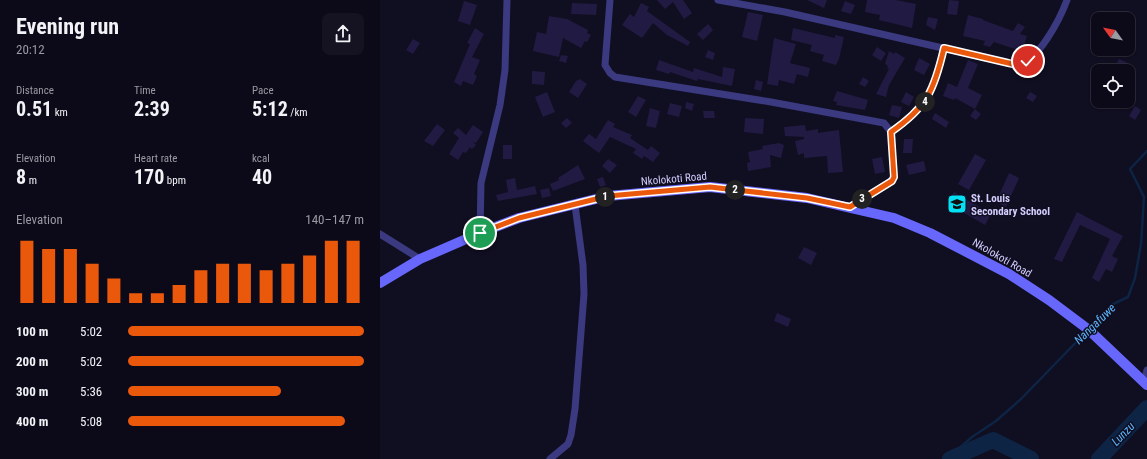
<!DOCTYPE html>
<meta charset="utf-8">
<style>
:root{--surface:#0c0a19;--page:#151322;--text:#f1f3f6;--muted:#9a9aa2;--line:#2c2b38;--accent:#ea580c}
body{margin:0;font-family:"Roboto Condensed",sans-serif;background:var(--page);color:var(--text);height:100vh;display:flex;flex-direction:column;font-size:15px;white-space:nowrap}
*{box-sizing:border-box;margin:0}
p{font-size:13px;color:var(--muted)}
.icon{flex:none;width:22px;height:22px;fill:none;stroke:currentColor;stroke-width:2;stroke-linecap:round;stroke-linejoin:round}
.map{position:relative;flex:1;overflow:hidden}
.panel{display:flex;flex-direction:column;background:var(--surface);width:380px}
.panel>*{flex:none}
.needle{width:26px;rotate:303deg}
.buttons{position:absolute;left:711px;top:12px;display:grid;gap:8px}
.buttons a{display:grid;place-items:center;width:44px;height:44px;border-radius:8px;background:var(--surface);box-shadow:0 1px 3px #0004,0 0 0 1px var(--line);font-size:20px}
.pin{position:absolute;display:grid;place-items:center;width:34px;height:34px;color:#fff;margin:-17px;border:2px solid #fff;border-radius:50%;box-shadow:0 1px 4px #0007}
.km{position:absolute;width:20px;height:20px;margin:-10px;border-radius:50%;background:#222;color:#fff;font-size:11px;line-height:20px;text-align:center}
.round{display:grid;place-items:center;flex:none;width:42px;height:42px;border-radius:8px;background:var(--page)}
.headline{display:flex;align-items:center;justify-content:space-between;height:68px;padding:0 16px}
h1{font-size:22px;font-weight:700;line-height:30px}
.metrics{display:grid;grid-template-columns:repeat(3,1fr);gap:6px;height:68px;padding:4px 16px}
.metrics div{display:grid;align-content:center}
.metrics b{font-size:20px;font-weight:700}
.metrics small{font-size:11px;font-weight:400}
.metrics p{font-size:11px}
.chart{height:112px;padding:8px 16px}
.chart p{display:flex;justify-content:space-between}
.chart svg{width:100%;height:72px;margin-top:4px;stroke:var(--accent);stroke-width:6}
ul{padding:0 16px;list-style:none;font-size:13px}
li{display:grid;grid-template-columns:64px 48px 1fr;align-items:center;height:30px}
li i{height:10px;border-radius:5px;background:var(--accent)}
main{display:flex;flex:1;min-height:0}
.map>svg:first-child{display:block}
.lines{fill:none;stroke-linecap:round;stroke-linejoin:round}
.stream{stroke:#0d2445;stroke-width:2.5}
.river{stroke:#0d2445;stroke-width:16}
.building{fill:#211a42}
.minor{stroke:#3b397f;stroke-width:7}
.secondary{stroke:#6867fc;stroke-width:10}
.route-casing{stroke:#fff;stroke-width:8}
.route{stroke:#ea580c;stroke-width:5}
.labels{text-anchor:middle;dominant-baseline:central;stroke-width:3;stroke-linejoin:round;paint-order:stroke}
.street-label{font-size:11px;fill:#d3cefe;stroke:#100e21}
.poi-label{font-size:11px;font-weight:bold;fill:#d3cefe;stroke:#100e21;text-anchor:start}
.water-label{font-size:12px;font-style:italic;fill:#5eb6fc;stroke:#100e21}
</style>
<main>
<section class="panel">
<div class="headline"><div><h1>Evening run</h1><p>20:12</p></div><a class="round"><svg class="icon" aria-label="share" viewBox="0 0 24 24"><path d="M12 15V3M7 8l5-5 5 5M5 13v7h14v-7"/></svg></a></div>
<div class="metrics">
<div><p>Distance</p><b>0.51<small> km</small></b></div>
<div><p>Time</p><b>2:39</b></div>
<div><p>Pace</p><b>5:12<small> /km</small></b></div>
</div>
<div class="metrics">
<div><p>Elevation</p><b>8<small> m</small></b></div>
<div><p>Heart rate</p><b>170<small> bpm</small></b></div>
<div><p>kcal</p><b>40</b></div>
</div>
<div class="chart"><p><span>Elevation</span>140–147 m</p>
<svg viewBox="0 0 160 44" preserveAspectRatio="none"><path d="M5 44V6M15 44V11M25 44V11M35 44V20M45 44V29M55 44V38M65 44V38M75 44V33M85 44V24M95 44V20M105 44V20M115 44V24M125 44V20M135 44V15M145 44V6M155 44V6"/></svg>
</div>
<ul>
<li><b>100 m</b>5:02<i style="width:100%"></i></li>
<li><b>200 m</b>5:02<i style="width:100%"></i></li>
<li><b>300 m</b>5:36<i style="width:65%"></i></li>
<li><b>400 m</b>5:08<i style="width:92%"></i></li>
</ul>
</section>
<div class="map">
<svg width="767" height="459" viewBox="0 0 767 459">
<rect width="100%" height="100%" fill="#100e21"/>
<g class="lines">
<g class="stream">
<polyline points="710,328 731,305 748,297 755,278 761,244 764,197 750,169 767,151"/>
<polyline points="567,459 592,437 616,421 641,399 706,332"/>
</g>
<g class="river">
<polyline points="570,459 613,440 651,459"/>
<polyline points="719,459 767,408"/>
</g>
</g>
<g class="building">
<polygon points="277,0 303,0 312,13 304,19 293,2 285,9"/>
<polygon points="427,0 447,0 444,8"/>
<polygon points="487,0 516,0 536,4 532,28 499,20 500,15 485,12"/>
<polygon points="569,0 579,1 577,15 567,14"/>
<polygon points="84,1 97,5 90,25 78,21"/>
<polygon points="465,1 475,5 471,14 461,11"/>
<polygon points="192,3 217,4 216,15 191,14"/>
<polygon points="261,3 269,7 267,11 310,42 308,46 287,35 273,23 262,38 242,25 250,14 254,17"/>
<polygon points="368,12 383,15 377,41 362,37"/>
<polygon points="588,15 603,19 603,20 633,31 638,23 645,27 640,34 647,36 641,54 634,51 635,49 614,42 610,47 603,45 605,41 583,36"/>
<polygon points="169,16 187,19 208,30 207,33 211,35 207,42 205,41 201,48 183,38 179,57 153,51 157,32 166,34"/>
<polygon points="548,17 558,19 555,30 546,25"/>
<polygon points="328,24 333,30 323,40 317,34"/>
<polygon points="95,28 104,34 92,57 100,60 94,74 97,76 93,85 83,81 81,86 74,82 90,44 87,43"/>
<polygon points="413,28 455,38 455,35 464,37 459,59 456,65 442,61 444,55 430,51 432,45 411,40"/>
<polygon points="394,38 416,44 410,63 430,68 428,77 417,74 414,84 399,80 398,86 387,84"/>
<polygon points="33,39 40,43 33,54 26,50"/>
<polygon points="497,47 506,53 501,61 492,55"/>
<polygon points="328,50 335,53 333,60 325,57"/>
<polygon points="509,51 514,54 515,52 525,58 509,85 506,97 496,94 509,69 507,68 508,66 505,64"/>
<polygon points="181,55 188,56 186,63 179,61"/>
<polygon points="539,58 550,64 544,75 534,70"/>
<polygon points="739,59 748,63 745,70 736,66"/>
<polygon points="279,60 313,72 314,68 342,77 343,67 355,69 352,86 318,79 317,81 290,72 289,74 276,70"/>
<polygon points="588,60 598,64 588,88 602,95 595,109 575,98 574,100 563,96 568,83 577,87"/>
<polygon points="152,71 165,72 164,85 152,84"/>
<polygon points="483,77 489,81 485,87 479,84"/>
<polygon points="200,79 207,84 198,98 189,92 196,81"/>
<polygon points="376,80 383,82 381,91 374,89"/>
<polygon points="457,91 488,100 485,110 456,105 457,102 453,101"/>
<polygon points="167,92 175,112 163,117 155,97"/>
<polygon points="526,92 534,97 529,106 521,102"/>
<polygon points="650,92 657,96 653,102 646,98"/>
<polygon points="258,96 266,100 256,117 248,112"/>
<polygon points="306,102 314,104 312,111 305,108"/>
<polygon points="290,103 302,106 299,117 287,114"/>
<polygon points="512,105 522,107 519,118 509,115"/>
<polygon points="755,106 761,110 755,120 749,116"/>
<polygon points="270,108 280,111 276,128 266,126"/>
<polygon points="595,109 601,114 596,120 590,116"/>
<polygon points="323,111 334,111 335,118 324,118"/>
<polygon points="555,113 569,122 566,128 552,119"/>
<polygon points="187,118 192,123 186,128 181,123"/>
<polygon points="365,118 384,119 383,134 364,132"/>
<polygon points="228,120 235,124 233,127 252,135 250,138 268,150 271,146 280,153 273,162 264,156 262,159 253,153 256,149 230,137 219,153 203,141 209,134 216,139"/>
<polygon points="57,124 65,130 53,146 44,141"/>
<polygon points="93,125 103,132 96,143 93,142 96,145 92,149 90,147 86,153 83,152 78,160 69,154 79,138 73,133 78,128 86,135"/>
<polygon points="425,125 426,131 438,129 438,133 459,130 463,172 448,173 447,156 424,158 424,153 418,155 415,141 424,139 424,137 405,136 404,127"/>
<polygon points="524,139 533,139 532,153 523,153"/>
<polygon points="399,143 404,145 401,158 390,155 391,167 368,171 367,163 370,162 368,152 383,149 382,146"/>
<rect x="123" y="145" width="9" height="14"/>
<polygon points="595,154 606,160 589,190 578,184"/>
<polygon points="502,157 505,172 495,174 492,159"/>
<polygon points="228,159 237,165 230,173 222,166"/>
<polygon points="544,161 546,171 529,175 526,165"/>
<polygon points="198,165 205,179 173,191 170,184 179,180 178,178"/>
<polygon points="629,173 639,178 626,207 616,202"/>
<polygon points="223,177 226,185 220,187 217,179"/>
<polygon points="135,178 137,190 155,186 157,194 118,201 116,195 128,192 126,180"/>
<polygon points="169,188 171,196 162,198 160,190"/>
<polygon points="574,192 611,214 605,225 567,203"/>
<polygon points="697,212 743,236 732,256 738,259 732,272 726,269 719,282 712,278 730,239 700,225 682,262 674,259"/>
<polygon points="424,247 437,253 431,265 418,258"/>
<polygon points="397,313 411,319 408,327 394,321"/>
</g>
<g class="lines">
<g class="minor">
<path d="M230,0L225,65L230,73L235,77L391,102L504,123L511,132L514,177C508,187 481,199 470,207"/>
<path d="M338,0L405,12L637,65C658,62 680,19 687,0"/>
<path d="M511,132C547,107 554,91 564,48"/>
<polyline points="100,233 101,183 120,105 125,70 127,0"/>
<polyline points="0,234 40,259"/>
<polyline points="764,382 767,370"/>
<polyline points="170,459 188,444 191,435 195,409 204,294 203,265 195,205"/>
</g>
<polyline class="secondary" points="0,283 40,259 100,233 139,218 228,196 330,187 427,198 514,218 550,233 629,274 669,300 709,330 767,385"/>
</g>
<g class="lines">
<g class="route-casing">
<path id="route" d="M100,233L139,218L228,196L330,187L427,198L470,207L512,181L514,177L511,132C547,107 554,91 564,48L637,65L648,61"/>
</g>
<use href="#route" class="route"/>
</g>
<defs>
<g id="school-square" transform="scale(1)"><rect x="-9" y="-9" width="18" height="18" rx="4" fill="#05e1f4" stroke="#100e21"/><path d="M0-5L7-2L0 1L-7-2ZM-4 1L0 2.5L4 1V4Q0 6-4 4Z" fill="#111"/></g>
</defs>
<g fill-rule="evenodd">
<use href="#school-square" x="577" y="204"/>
</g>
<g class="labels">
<g class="street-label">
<text transform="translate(294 179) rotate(-5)">Nkolokoti Road</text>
<text transform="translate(622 258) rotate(30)">Nkolokoti Road</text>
</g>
<g class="poi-label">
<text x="591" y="198">St. Louis<tspan x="591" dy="13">Secondary School</tspan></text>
</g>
<g class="water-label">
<text transform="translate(715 324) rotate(-44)">Nangafuwe</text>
<text transform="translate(743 434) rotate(-46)">Lunzu</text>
</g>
</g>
</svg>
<div class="buttons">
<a><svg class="needle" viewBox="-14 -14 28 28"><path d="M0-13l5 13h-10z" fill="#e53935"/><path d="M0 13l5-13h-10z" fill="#9a9aa2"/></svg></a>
<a><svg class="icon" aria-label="locate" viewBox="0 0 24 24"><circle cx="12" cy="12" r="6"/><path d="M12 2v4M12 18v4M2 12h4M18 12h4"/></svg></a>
</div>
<div class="pin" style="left:100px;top:233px;background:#1e9e55"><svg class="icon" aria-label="arrive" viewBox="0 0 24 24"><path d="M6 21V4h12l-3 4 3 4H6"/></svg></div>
<div class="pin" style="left:648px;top:61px;background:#d93025"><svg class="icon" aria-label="check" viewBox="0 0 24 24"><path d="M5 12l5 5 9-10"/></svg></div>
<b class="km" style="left:225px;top:197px">1</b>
<b class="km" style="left:355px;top:190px">2</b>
<b class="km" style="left:482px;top:199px">3</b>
<b class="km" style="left:545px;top:102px">4</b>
</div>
</main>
